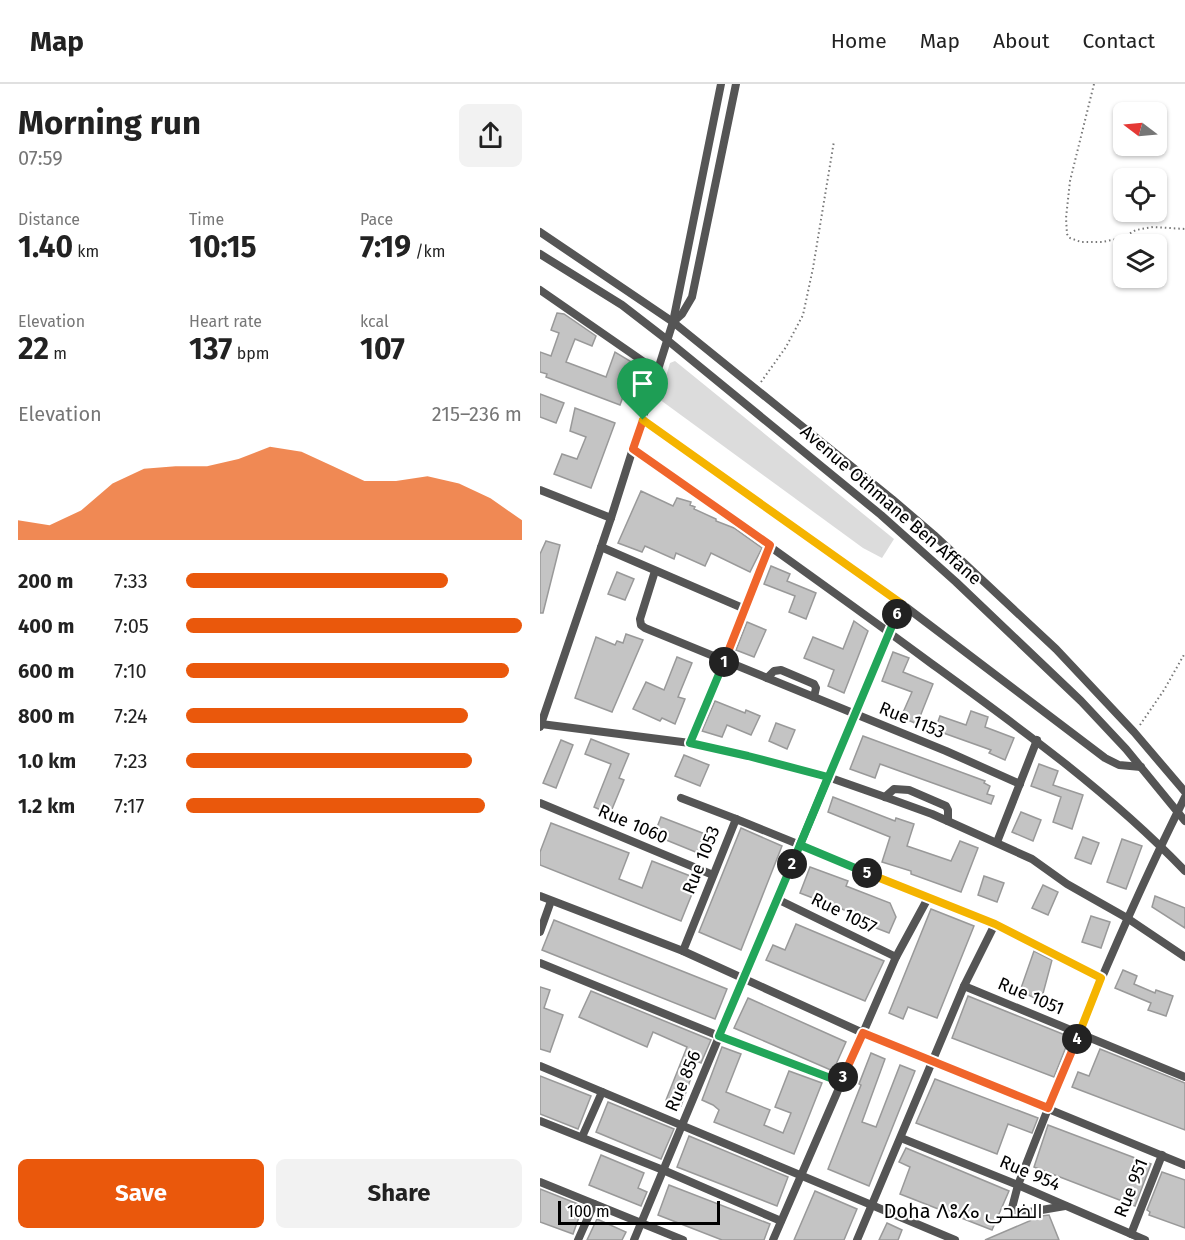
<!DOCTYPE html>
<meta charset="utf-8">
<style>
:root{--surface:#fff;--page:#f2f2f2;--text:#222;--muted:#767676;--line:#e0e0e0;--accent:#ea580c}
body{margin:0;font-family:"Fira Sans",Cairo,"Noto Sans Tifinagh",sans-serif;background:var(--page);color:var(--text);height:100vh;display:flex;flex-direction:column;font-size:22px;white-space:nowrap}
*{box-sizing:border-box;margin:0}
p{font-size:20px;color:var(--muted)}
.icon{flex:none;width:33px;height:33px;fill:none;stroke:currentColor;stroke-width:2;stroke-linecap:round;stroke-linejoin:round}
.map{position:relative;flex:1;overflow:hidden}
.side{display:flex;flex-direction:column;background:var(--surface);width:540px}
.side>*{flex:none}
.needle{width:39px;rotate:286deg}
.tools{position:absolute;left:573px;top:18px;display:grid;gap:12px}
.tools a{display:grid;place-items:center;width:54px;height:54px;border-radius:9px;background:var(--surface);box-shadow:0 2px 4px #0004;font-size:30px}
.scale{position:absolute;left:18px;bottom:15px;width:162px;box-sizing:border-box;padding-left:6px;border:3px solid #000;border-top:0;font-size:16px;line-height:21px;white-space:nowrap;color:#000;-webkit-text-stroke:4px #fff;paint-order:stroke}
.pin{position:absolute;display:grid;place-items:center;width:51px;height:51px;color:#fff;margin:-62px -26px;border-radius:50% 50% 50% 0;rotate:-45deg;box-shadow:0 0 6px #0007}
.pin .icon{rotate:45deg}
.km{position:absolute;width:30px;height:30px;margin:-15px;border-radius:50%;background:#222;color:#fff;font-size:16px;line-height:30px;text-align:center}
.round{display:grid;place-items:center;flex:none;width:63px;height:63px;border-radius:9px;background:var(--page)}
.overview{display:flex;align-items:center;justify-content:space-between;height:102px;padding:0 18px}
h1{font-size:33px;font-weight:700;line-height:45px}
.metrics{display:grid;grid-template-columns:repeat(3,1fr);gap:9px;height:102px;padding:6px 18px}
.metrics div{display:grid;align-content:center}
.metrics b{font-size:30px;font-weight:700}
.metrics small{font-size:16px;font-weight:400}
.metrics p{font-size:16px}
.chart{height:168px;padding:12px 18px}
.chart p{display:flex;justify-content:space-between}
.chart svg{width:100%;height:108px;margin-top:6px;fill:var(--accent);opacity:.7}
.primary-button{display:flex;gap:12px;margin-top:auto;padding:12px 18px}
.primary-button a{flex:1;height:69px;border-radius:9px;background:var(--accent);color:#fff;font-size:24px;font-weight:700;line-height:69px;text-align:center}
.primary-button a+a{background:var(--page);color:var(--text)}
ul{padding:0 18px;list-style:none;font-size:20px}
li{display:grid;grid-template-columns:96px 72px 1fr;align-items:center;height:45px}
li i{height:15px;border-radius:8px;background:var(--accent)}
header{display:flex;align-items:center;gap:36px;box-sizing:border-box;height:84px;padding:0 30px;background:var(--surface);border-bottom:2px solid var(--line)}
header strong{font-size:28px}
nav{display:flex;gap:33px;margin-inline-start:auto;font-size:21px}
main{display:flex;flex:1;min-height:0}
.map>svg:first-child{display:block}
.green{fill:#dcdcdc}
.building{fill:#c4c4c4;stroke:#999;stroke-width:1.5}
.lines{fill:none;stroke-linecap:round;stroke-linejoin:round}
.path{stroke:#777;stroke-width:2;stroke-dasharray:1.5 3;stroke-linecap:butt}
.minor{stroke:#555;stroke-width:8}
.split-1-casing{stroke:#fff;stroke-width:12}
.split-2-casing{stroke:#fff;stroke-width:12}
.split-3-casing{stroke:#fff;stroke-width:12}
.split-4-casing{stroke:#fff;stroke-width:12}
.split-5-casing{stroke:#fff;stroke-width:12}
.split-6-casing{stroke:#fff;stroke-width:12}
.split-7-casing{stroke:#fff;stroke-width:12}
.split-1{stroke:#f0652b;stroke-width:8}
.split-2{stroke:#22a559;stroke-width:8}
.split-3{stroke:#22a559;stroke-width:8}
.split-4{stroke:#f0652b;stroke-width:8}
.split-5{stroke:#f5b400;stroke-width:8}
.split-6{stroke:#22a559;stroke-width:8}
.split-7{stroke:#f5b400;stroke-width:8}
.labels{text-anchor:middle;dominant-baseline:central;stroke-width:4.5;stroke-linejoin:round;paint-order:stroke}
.street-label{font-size:18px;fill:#000;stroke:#fff}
.neighbourhood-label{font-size:20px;fill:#000;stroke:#fff}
</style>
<header>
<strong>Map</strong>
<nav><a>Home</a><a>Map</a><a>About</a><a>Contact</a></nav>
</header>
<main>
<section class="side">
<div class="overview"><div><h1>Morning run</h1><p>07:59</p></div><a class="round"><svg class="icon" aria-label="share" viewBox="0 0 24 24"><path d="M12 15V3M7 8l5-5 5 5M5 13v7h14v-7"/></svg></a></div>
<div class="metrics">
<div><p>Distance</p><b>1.40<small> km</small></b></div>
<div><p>Time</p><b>10:15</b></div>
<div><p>Pace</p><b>7:19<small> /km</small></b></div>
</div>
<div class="metrics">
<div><p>Elevation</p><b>22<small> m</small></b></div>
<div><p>Heart rate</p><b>137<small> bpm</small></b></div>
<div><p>kcal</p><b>107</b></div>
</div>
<div class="chart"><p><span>Elevation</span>215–236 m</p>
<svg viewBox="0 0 160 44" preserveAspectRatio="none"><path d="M0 44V36L10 38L20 32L30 21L40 15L50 14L60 14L70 11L80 6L90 8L100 14L110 20L120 20L130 18L140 21L150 27L160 36V44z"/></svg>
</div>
<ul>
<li><b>200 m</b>7:33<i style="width:78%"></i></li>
<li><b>400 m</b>7:05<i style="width:100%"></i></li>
<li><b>600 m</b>7:10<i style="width:96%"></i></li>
<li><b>800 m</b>7:24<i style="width:84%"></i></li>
<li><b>1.0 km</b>7:23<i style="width:85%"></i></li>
<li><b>1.2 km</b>7:17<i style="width:89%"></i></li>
</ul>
<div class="primary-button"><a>Save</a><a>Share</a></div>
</section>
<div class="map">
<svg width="645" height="1156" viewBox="0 0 645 1156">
<rect width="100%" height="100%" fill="#fff"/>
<polygon class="green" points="135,277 354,455 342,474 323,464 119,315 130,279"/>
<g class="building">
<polygon points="17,229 24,230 56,252 52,262 35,255 26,278 66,293 75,268 95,280 80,321 6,293 7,290 0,288 0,268 11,272 19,249 11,246"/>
<polygon points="0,310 24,319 16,339 0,333"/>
<polygon points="35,324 75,339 51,404 14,390 22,370 37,375 46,353 30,347"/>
<polygon points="101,407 133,422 137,414 151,418 150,421 155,423 154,425 176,435 176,437 194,444 222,464 210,488 171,469 165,482 136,469 134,475 105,462 102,468 78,459"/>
<polygon points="6,457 20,461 3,529 0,529 0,470"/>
<polygon points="231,482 250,490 247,497 276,509 266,535 249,528 255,512 224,500"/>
<polygon points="77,488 94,495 85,516 68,510"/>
<polygon points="314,537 328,547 304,609 288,602 294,586 264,574 273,553 303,565"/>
<polygon points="207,538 226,546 214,573 196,566"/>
<polygon points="86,550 103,556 72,628 35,614 56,553 75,561 77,557 83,559"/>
<polygon points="353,568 369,574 363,588 393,600 377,640 361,633 372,608 342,597"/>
<polygon points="137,573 152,579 138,613 145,615 135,640 122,634 120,637 93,625 106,598 124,606"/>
<polygon points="175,617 205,629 206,626 220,632 211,651 187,641 182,653 162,647"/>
<polygon points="431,627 448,633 445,643 474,654 465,676 449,669 451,666 395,646 400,632 426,641"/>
<polygon points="236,639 255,646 247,665 229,657"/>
<polygon points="323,652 445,697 444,699 450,702 447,710 454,712 451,720 340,680 335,694 310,685"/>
<polygon points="51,655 89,670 79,694 84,696 70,730 54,723 71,680 45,670"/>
<polygon points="21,656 33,661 16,704 3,699"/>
<polygon points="144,671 169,681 160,702 135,692"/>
<polygon points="499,680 518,687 513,701 543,711 532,745 513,738 521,713 491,702"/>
<polygon points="293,713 355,737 356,734 374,740 367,762 411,777 420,757 438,764 421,808 371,790 371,787 342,778 350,753 288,728"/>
<polygon points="481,728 501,736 493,757 472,748"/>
<polygon points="121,733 165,750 158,769 114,751"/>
<polygon points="11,739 89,769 79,795 102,804 112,777 158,795 141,837 0,781 0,768"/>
<polygon points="201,744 242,762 201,866 159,848"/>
<polygon points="543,753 559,759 551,780 535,774"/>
<polygon points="582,755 602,762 586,805 567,798"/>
<polygon points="270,783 308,797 306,802 350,819 356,833 349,849 331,842 333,837 260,809"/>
<polygon points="444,792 464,799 457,818 438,811"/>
<polygon points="503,801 518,808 508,831 492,824"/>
<polygon points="615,812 645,824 645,844 612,823"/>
<polygon points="391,825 434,842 397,934 368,923 363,935 349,929"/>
<polygon points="551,832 570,838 561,864 542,858"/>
<polygon points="14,836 187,905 175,935 2,866"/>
<polygon points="256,840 344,877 325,917 226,876 233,861 245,866"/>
<polygon points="494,867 512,876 501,917 480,907"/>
<polygon points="583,886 597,892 594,900 615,909 616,906 633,912 626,932 608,926 611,919 575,904"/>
<polygon points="0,903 10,906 4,924 23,931 10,968 0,965"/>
<polygon points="51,907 171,956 161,979 157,977 141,1022 126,1016 147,963 113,948 107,963 39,933"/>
<polygon points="428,912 530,953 514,993 412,954"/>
<polygon points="208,914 306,958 293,987 194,944"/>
<polygon points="182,963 201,970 186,1008 230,1026 224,1041 243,1049 251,1029 235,1023 249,987 282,999 254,1070 174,1038 179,1026 173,1021 162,1016"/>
<polygon points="560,965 645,999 645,1046 532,1003 538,988 549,992"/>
<polygon points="331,969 345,975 322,1038 336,1043 360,981 375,987 329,1102 288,1085 321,1001 319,1000"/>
<polygon points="0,992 51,1012 38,1045 0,1030"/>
<polygon points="395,995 498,1034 492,1049 468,1040 457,1070 376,1039"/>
<polygon points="68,1018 134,1045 121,1075 56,1048"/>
<polygon points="508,1041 611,1080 595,1122 494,1083"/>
<polygon points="149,1052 248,1093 237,1122 137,1083"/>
<polygon points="366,1064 469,1107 452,1146 360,1110 370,1083 359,1078"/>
<polygon points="61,1071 104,1089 98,1104 107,1108 101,1122 49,1101"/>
<polygon points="622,1088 645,1096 645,1144 609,1131 610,1128 607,1126"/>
<polygon points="129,1101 230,1140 224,1156 182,1156 118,1131"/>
<polygon points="0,1105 43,1122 33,1150 0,1138"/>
<polygon points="275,1107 317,1125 304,1156 254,1156"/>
<polygon points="509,1131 519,1156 445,1156 501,1132"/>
<polygon points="57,1135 86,1148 82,1156 47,1156"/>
<polygon points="347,1139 362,1146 358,1156 339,1156"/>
</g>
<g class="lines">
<g class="path">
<polyline points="554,0 530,97 526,134 527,150 530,154 541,158 562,158 582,154 596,146 613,143 645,145"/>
<polyline points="221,298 246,263 263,231 273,184 294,57"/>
<polyline points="600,641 624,606 645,569"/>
</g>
<g class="minor">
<polyline points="0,148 133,238 352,415 394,451 516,565 594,648 645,708"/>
<polyline points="0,170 82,221 126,255 341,431 416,498 541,617 586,665 645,737"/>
<polyline points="0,206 117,287"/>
<polyline points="133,238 142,230 152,213 196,0"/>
<polyline points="103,336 362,520 565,674 579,681 601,683"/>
<path d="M93,365C193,436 293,507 392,580C480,644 570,709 645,787"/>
<polyline points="0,406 71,434"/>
<polyline points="61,463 205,525"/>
<polyline points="115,487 100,535 101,541 105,544 406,667 480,700"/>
<polyline points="227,594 234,587 241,586 274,600 276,604 274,613"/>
<polyline points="1,640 150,659 243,680 288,693 345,713 392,730 492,775 527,800 587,834 645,873"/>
<polyline points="0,643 71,434 133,238 181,0"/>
<polyline points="150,659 230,461"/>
<polyline points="345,713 354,705 369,706 406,722 408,726 408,737"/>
<polyline points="141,714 196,735"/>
<polyline points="0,719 173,791"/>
<polyline points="457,758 497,656"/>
<polyline points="0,812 143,867 323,949 645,1081"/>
<polyline points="237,815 356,873"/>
<polyline points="0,848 11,817"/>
<polyline points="143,867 196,735 455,840 561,894"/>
<polyline points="0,879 179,952 301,998"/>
<polyline points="424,902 645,993"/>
<polyline points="0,982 415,1156"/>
<polyline points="0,1037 123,1086 241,1137"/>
<polyline points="42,1053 62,1008"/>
<polyline points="361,1054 478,1101 605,1156"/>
<polyline points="0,1098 143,1156"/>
<path d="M525,1122L478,1130L474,1129L472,1124L478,1101C529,970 582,839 645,713"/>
<polyline points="591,1150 622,1071"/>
<polyline points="38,1156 54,1120"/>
<polyline points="94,1156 314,630 362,520"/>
<polyline points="233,1156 356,873 388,814"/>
<polyline points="317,1156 424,902 455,840"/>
</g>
</g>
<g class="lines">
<g class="split-1-casing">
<polyline id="split-1" points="103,336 93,365 230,461 184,578"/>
</g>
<g class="split-2-casing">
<polyline id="split-2" points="184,578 150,659 208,672 288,693 252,780"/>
</g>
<g class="split-3-casing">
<polyline id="split-3" points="252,780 179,952 301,998 303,993"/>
</g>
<g class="split-4-casing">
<polyline id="split-4" points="303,993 323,949 508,1024 537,955"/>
</g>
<g class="split-5-casing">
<polyline id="split-5" points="327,789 455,840 561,894 537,955"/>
</g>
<g class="split-6-casing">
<polyline id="split-6" points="327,789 260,761 357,530"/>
</g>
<g class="split-7-casing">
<polyline id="split-7" points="103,336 362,520 357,530"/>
</g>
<use href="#split-1" class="split-1"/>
<use href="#split-2" class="split-2"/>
<use href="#split-3" class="split-3"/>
<use href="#split-4" class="split-4"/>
<use href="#split-5" class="split-5"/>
<use href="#split-6" class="split-6"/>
<use href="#split-7" class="split-7"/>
</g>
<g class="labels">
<g class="street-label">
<text transform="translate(351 421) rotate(41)">Avenue Othmane Ben Affane</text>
<text transform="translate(372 636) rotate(22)">Rue 1153</text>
<text transform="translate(93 740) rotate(23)">Rue 1060</text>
<text transform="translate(161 776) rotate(-68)">Rue 1053</text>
<text transform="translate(304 829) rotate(26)">Rue 1057</text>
<text transform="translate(491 912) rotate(23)">Rue 1051</text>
<text transform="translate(143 997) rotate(-67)">Rue 856</text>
<text transform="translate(490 1089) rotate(23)">Rue 954</text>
<text transform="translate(591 1104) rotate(-68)">Rue 951</text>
</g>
<g class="neighbourhood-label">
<text x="423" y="1127">Doha ⴷⵓⵃⴰ الضحى</text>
</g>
</g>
</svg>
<div class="tools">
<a><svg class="needle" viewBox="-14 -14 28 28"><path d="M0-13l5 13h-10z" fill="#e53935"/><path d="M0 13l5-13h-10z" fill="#767676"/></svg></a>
<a><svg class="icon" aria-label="locate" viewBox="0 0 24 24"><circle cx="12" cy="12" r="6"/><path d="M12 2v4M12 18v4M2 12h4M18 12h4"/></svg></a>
<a><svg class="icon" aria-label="layers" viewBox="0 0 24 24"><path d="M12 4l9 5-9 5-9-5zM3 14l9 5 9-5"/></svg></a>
</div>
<div class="scale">100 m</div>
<div class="pin" style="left:103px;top:336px;background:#1e9e55"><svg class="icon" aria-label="arrive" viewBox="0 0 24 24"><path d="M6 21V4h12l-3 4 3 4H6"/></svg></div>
<b class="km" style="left:184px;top:578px">1</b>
<b class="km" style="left:252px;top:780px">2</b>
<b class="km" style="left:303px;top:993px">3</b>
<b class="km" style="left:537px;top:955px">4</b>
<b class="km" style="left:327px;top:789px">5</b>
<b class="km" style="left:357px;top:530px">6</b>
</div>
</main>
